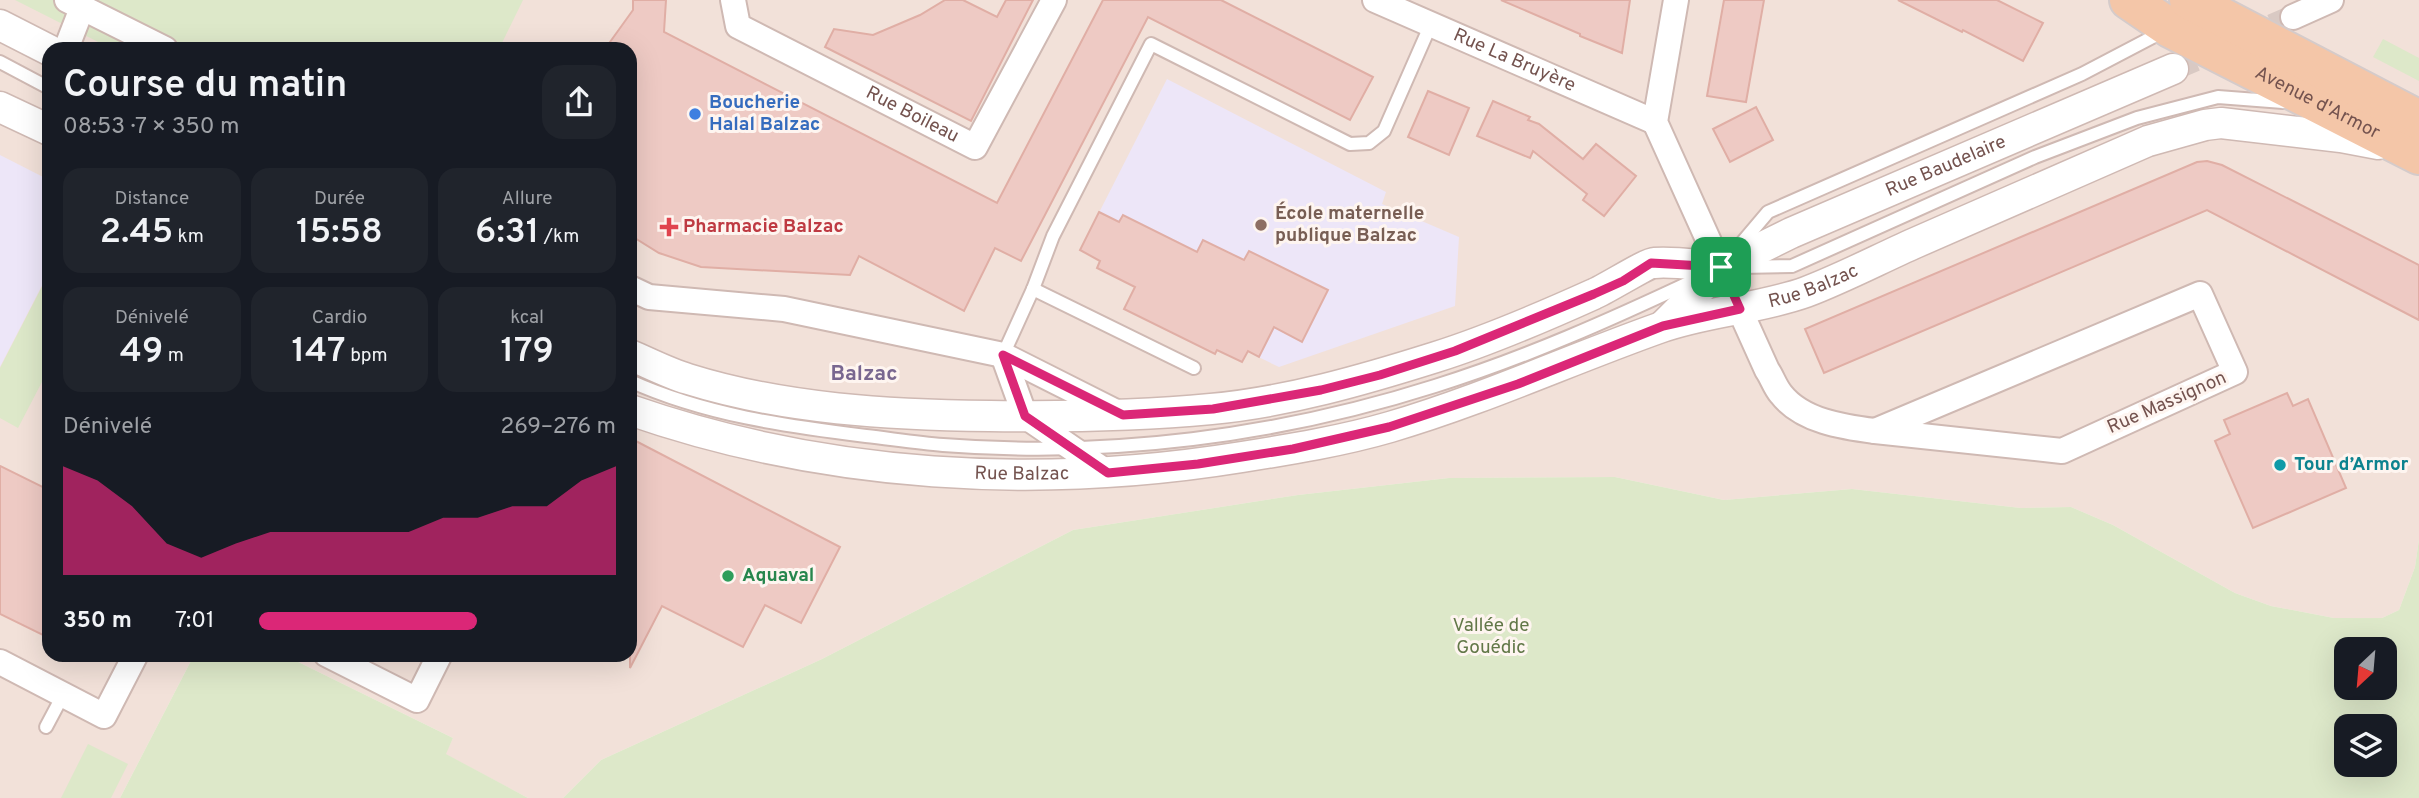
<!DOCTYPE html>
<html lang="fr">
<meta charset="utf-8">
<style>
:root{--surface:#171b24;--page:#20242c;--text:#f1f3f6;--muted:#9ea1a6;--accent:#db2777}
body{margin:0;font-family:Overpass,sans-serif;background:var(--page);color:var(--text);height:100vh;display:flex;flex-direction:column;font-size:26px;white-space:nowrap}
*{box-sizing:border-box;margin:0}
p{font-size:23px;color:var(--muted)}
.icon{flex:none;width:38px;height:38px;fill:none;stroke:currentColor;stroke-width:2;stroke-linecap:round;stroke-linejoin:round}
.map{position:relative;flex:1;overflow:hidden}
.side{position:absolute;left:42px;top:42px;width:595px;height:620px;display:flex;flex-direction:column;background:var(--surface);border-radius:21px;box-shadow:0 7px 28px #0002}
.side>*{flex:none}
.needle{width:46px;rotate:206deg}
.fabs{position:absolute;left:2334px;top:637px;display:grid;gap:14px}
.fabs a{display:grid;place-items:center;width:63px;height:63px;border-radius:14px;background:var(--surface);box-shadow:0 7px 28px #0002;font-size:35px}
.pin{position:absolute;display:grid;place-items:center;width:60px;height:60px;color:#fff;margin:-30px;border-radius:14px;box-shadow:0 4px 10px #0006}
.round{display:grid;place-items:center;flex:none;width:74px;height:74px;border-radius:21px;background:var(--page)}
.head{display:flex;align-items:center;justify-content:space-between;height:119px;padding:0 21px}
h1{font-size:38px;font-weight:600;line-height:52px}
.stats{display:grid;grid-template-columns:repeat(3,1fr);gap:10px;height:119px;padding:7px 21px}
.stats div{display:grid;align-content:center;border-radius:18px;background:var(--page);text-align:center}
.stats b{font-size:35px;font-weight:600}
.stats small{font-size:19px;font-weight:400}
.stats p{font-size:19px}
.chart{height:196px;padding:14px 21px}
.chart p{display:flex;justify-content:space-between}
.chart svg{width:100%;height:126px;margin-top:7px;fill:var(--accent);opacity:.7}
ul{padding:0 21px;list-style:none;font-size:23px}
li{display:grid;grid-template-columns:112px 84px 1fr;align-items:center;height:52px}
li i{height:18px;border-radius:9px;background:var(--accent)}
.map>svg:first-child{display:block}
.residential{fill:#f2e1d9}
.education{fill:#ede6f8}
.green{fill:#dde8c9;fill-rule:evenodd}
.building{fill:#eecac4;stroke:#e0aea5;stroke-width:2}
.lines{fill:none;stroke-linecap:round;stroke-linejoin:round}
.minor-tunnel{stroke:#d9c9c3;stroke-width:24;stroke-dasharray:24 12;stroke-linecap:butt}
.service-casing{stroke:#cfb9b3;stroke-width:16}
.minor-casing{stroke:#cfb9b3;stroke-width:28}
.tertiary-casing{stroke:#cfb9b3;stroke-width:33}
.primary-casing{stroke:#d5cbca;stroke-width:42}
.service{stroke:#fff;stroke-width:12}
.minor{stroke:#fff;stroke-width:24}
.tertiary{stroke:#fff;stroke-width:30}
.primary{stroke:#f4c6a8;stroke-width:38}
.route-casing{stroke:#fff;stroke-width:14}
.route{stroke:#db2777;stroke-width:9}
.shop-dot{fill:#3f7fe0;stroke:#fef5f0;stroke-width:2.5}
.education-dot{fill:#8d6e63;stroke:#fef5f0;stroke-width:2.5}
.health-dot{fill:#e0444e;stroke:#fef5f0;stroke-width:2.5}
.culture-dot{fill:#0f9aa8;stroke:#fef5f0;stroke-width:2.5}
.leisure-dot{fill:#2e9e5b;stroke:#fef5f0;stroke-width:2.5}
.labels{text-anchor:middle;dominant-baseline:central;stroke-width:6;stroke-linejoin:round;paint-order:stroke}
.street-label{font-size:19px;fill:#74534f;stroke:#fef5f0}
.shop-label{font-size:19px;font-weight:bold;fill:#366cbe;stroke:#fef5f0;text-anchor:start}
.education-label{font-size:19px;font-weight:bold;fill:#785e54;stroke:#fef5f0;text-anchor:start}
.health-label{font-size:19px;font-weight:bold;fill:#be3a42;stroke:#fef5f0;text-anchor:start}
.culture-label{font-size:19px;font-weight:bold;fill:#0d838f;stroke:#fef5f0;text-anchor:start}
.leisure-label{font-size:19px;font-weight:bold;fill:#27864d;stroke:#fef5f0;text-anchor:start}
.park-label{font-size:19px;fill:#627848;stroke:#fef5f0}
.neighbourhood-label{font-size:21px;font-weight:bold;fill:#796790;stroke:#fef5f0}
</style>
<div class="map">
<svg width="2419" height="798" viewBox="0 0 2419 798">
<rect width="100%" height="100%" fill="#fbf0ea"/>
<polygon class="residential" points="0,0 2419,0 2419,539 2415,567 2399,610 2382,618 2334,618 2271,606 2235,593 2113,525 2071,507 2021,508 1852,489 1724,500 1615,477 1449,478 1298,495 1073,530 822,659 601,760 563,798 528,798 445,754 453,738 284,655 630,654 630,49 49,49 49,654 194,655 120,798 0,798"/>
<g class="education">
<polygon points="1167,79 1386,192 1382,204 1459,237 1455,306 1279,367 1248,352 1242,362 1229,356 1234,345 1222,339 1215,354 1124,309 1135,287 1097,268 1100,261 1080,250"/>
<polygon points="0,155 49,180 49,272 0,367"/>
</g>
<g class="green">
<polygon points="15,0 523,0 499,49 112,49"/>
<polygon points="2383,39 2419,58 2419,81 2373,57"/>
<polygon points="49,273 49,383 43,380 18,428 0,418 0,368"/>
<path d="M1615,477L1724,500L1852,489L2021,508L2071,507L2113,525L2235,593L2271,606L2334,618H2382L2399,610L2415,567L2419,539V798H563L601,760L822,659L1073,530L1298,495L1449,478ZM2385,649V688H2347V649ZM2385,726V765H2347V726Z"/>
<polygon points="194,655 284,655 453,738 446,754 528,798 120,798"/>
<polygon points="88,744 128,764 111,798 61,798"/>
</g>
<g class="building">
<polygon points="633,0 666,0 664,32 997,203 1103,0 1221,0 1373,77 1350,120 1148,17 1021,261 995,248 964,311 859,256 850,275 701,267 659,253 630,235 630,49 605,49 633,10"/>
<polygon points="945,0 963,0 997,17 1006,0 1033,0 971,121 825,47 834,29 873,35 920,15"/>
<polygon points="1501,0 1630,0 1622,53 1580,36 1580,34"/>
<polygon points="1724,0 1764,0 1746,102 1707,96"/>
<polygon points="1898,0 1997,0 2043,23 2023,61 1963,30 1962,32"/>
<polygon points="1428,91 1469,108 1449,155 1408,137"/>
<polygon points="1493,101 1530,117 1528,120 1539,124 1583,159 1596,144 1636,176 1604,216 1583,200 1587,194 1533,151 1530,158 1477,136"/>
<polygon points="1756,107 1773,140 1730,162 1713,129"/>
<polygon points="2207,161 2222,165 2419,265 2419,320 2207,210 1824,373 1805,329 2197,162"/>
<polygon points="1099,212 1119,222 1123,215 1197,252 1203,240 1244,260 1249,251 1328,290 1302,342 1274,327 1259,357 1248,351 1242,362 1217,350 1215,354 1124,309 1135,287 1097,268 1100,261 1080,250"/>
<polygon points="2287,393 2293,406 2308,399 2346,488 2253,528 2215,441 2230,434 2224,420"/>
<polygon points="630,438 840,547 801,623 765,605 743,647 662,606 630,668"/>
<polygon points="0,466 49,490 49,638 0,614"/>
</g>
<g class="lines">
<polyline class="minor-tunnel" points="2173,69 2293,17"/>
<g class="service-casing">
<g id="service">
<polyline points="0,62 49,88"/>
<polyline points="1735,251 1768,212 2082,74 2166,30"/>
<polyline points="1740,267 1792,266 2035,157 2137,118 2218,97 2283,102"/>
<polyline points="1033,289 1194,368"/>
<polyline points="1003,355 1033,289 1053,236 1151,44 1350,144 1369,143 1384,131 1431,24"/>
<path d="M630,381C705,415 786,426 866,436C892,439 918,443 943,445C1109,458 1278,436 1435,386C1525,358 1612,319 1697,279"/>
<polyline points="46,727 63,695"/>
</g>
</g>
<g class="minor-casing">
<g id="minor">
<polyline points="67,0 165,49"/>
<path id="s1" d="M733,0L738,26L975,147L1054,0"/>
<path id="s2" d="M1375,0L1655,122"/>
<path d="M1676,0L1655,122L1767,370C1772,377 1775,387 1781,394C1802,421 1843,427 1875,431"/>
<polyline points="2293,17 2331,0"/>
<polyline points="66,49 82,8"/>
<polyline points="630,288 649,297 784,309 1003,355 1122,415"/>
<polygon points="2200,294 2235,372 2062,451 1875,431"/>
<polyline points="1003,355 1025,416 1108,473"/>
<polyline points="326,654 417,700 440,654"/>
<polyline points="0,662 104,716 136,654"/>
</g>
</g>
<g class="tertiary-casing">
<g id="tertiary">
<polyline points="0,25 49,50"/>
<polyline points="0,107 49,130"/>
<path id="s3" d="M1663,326L1722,267L1791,233L2173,69"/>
<path d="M630,355C649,363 668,373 688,379C784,409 890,415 990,416C1064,417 1137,416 1211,409C1287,402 1363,380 1436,357C1490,340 1543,317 1594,294C1606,289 1647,263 1654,263C1676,261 1700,266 1722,267"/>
<path id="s4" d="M630,410C826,478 1038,490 1242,457C1292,449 1342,441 1390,427C1482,400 1569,360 1659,328C1706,311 1759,309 1806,292C1843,278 1879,259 1915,243C1992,209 2070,175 2148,141L2205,125L2221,123L2341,137L2378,144"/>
</g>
</g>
<g class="primary-casing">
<g id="primary">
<path id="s5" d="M2129,0L2170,28L2419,155"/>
<polyline points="2189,0 2419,120"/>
</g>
</g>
<use href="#service" class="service"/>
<use href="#minor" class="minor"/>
<use href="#tertiary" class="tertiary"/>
<use href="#primary" class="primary"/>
</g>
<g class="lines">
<g class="route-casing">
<polygon id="route" points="1651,263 1721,267 1740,309 1663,326 1518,384 1389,427 1293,449 1198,464 1108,473 1025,416 1003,355 1123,415 1213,409 1321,390 1380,375 1455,351 1594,294 1623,281"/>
</g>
<use href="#route" class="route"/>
</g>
<circle class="shop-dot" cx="695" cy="114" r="7"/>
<circle class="education-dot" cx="1261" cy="225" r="7"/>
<path class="health-dot" d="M665.5 216.5h7v7h7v7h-7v7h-7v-7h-7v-7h7z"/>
<circle class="culture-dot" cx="2280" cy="465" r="7"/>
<circle class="leisure-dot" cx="728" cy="576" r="7"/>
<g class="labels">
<g class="street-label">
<text stroke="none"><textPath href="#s2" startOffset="152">Rue La Bruyère</textPath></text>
<text stroke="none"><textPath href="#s5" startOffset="215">Avenue d'Armor</textPath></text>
<text stroke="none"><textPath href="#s1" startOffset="222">Rue Boileau</textPath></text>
<text stroke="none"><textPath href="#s3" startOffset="329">Rue Baudelaire</textPath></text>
<text stroke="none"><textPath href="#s4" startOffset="1218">Rue Balzac</textPath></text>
<text transform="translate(2167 403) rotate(-24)">Rue Massignon</text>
<text stroke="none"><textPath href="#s4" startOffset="399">Rue Balzac</textPath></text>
</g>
<g class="shop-label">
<text x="709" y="103">Boucherie<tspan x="709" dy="22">Halal Balzac</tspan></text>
</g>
<g class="education-label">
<text x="1275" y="214">École maternelle<tspan x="1275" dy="22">publique Balzac</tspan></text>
</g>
<g class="health-label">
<text x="683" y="227">Pharmacie Balzac</text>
</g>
<g class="culture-label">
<text x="2294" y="465">Tour d’Armor</text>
</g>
<g class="leisure-label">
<text x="742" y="576">Aquaval</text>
</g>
<g class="park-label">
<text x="1491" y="626">Vallée de<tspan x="1491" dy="22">Gouédic</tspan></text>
</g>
<g class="neighbourhood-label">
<text x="864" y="374">Balzac</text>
</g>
</g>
</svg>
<div class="fabs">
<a><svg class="needle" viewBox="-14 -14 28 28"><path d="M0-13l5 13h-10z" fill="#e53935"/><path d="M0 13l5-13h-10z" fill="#9ea1a6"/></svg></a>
<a><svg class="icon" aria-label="layers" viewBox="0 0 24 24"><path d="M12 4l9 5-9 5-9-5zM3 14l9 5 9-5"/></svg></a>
</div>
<div class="pin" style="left:1721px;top:267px;background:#1e9e55"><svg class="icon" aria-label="arrive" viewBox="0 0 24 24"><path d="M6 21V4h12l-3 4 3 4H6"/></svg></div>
<section class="side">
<div class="head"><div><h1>Course du matin</h1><p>08:53 · 7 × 350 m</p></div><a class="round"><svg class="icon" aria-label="share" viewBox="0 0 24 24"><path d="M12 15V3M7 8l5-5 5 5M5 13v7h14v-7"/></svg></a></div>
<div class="stats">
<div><p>Distance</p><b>2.45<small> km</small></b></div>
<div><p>Durée</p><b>15:58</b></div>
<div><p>Allure</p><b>6:31<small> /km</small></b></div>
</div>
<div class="stats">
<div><p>Dénivelé</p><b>49<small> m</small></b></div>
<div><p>Cardio</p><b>147<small> bpm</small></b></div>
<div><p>kcal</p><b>179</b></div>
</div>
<div class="chart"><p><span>Dénivelé</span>269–276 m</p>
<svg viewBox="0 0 160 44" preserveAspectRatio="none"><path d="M0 44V6L10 11L20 20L30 33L40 38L50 33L60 29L70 29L80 29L90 29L100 29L110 24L120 24L130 20L140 20L150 11L160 6V44z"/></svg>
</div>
<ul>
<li><b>350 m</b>7:01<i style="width:61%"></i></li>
</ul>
</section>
</div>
